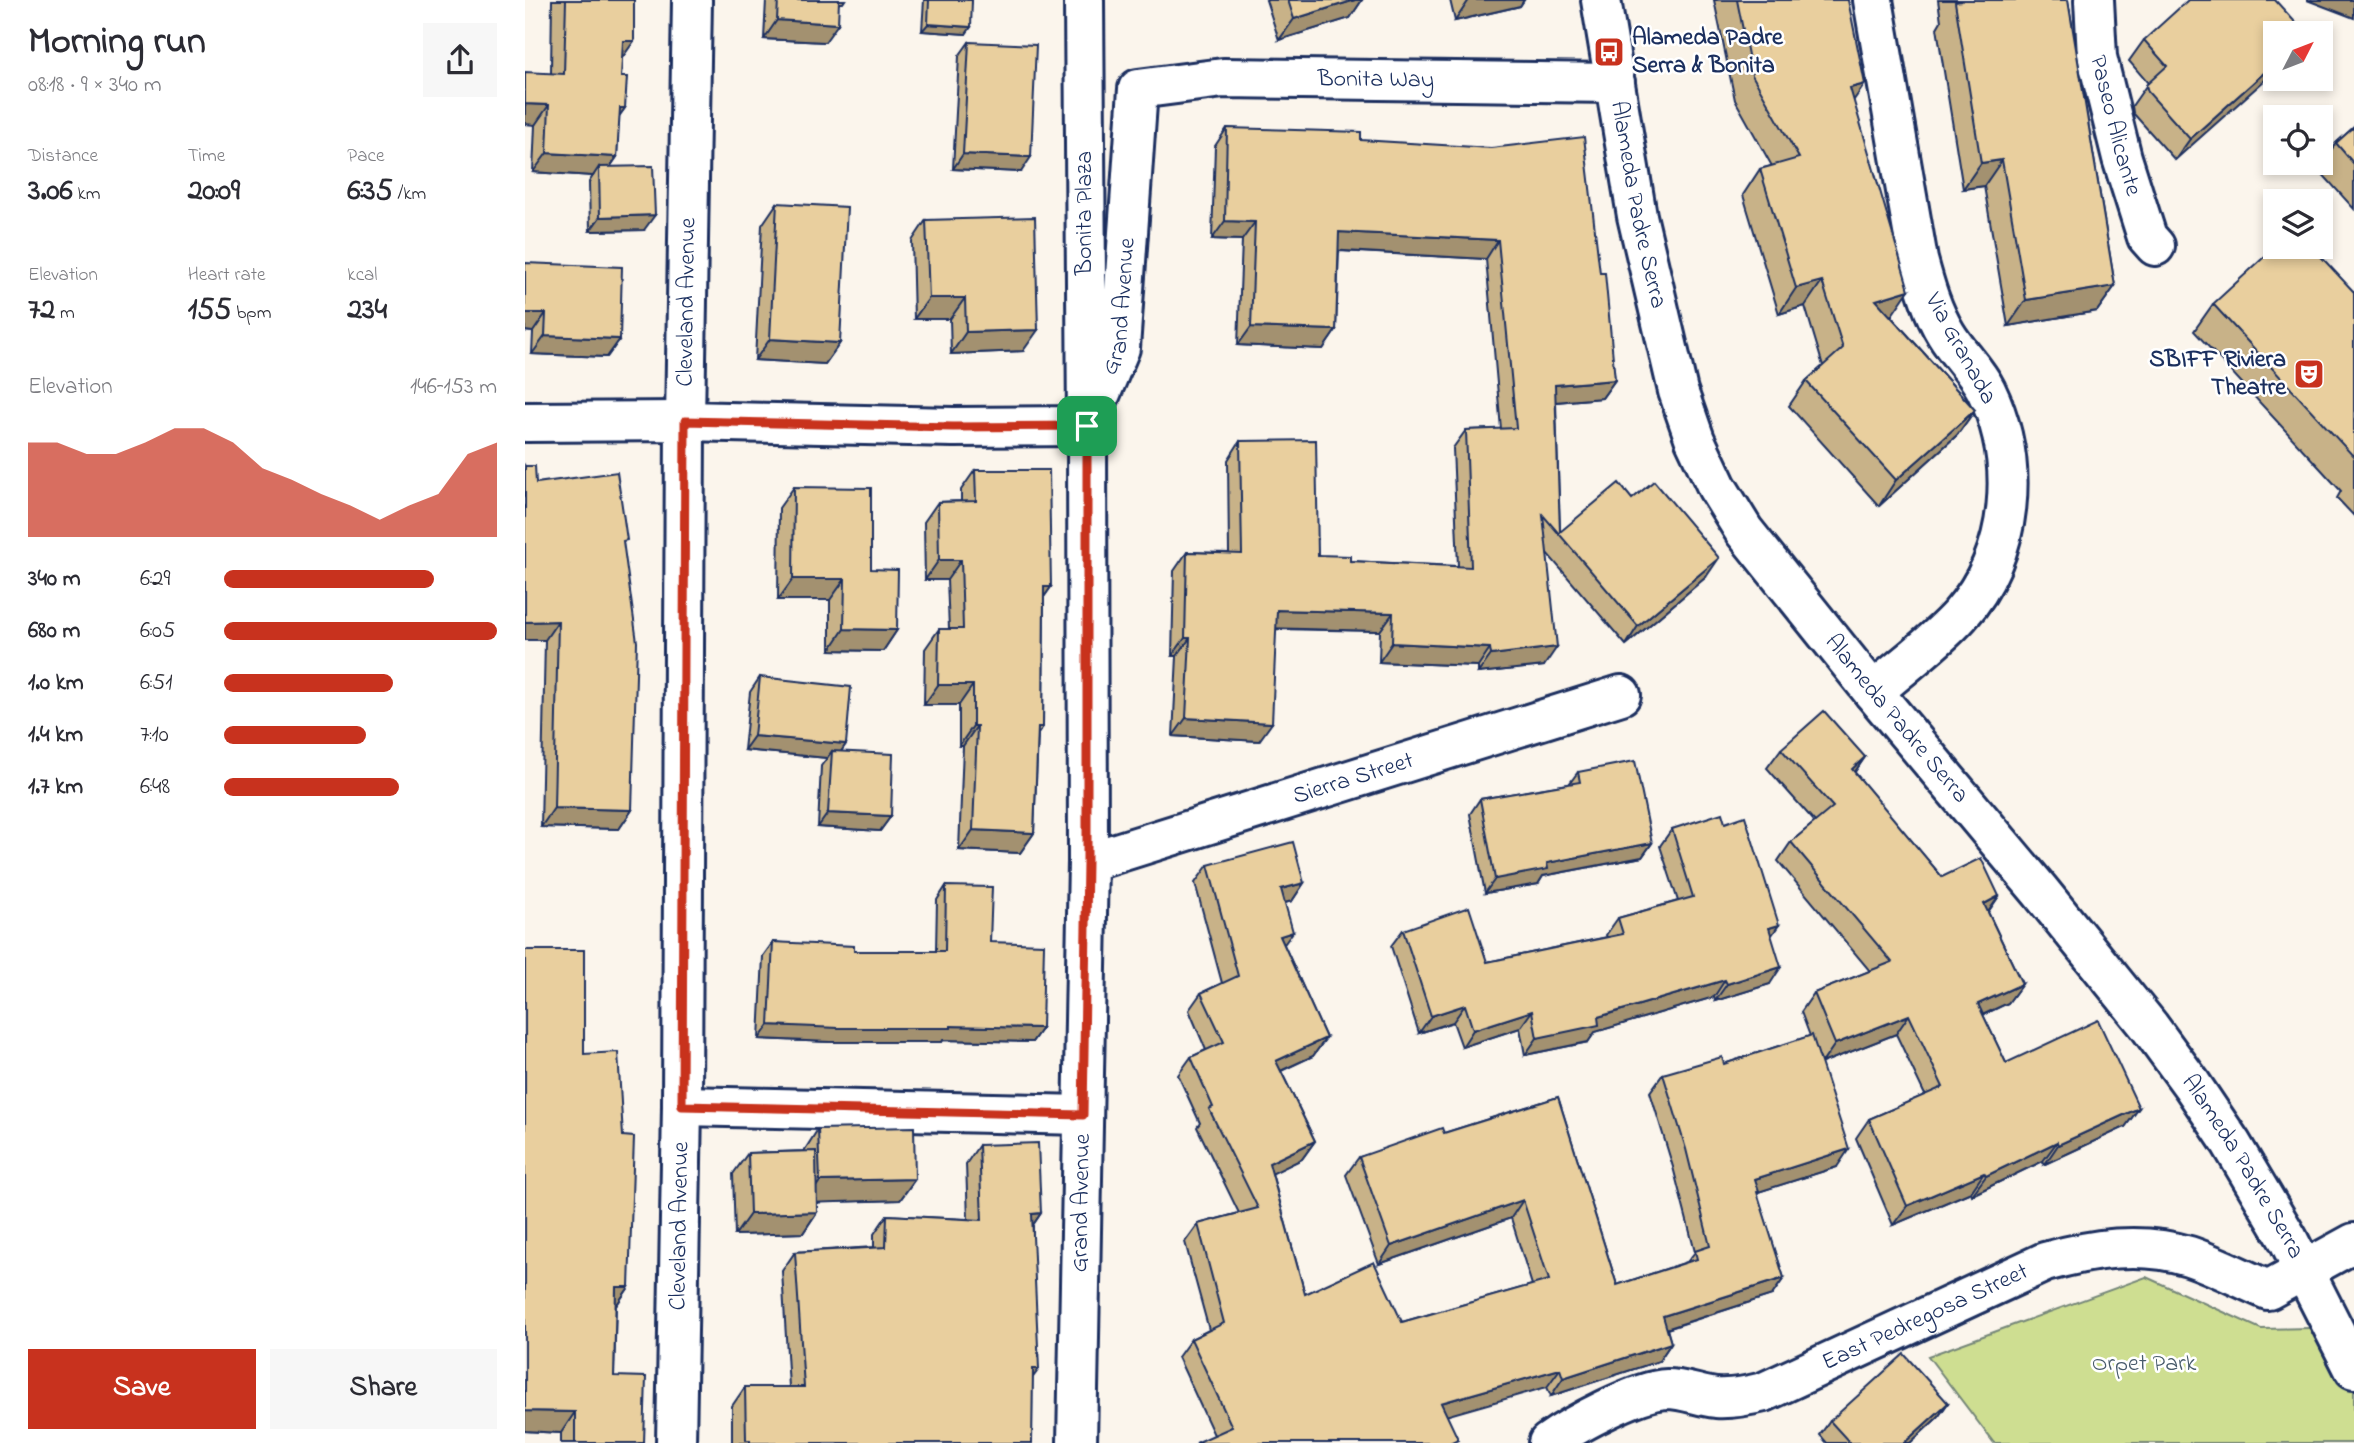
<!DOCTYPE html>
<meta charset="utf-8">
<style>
:root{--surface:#fff;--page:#f7f7f7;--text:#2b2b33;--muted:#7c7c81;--accent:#c8321e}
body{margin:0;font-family:"Indie Flower",sans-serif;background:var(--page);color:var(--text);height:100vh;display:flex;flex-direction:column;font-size:26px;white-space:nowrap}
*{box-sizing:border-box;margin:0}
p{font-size:23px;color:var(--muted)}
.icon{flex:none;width:38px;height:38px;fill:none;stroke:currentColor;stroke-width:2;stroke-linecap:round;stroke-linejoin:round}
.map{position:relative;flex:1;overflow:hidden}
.drawer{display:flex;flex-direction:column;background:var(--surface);width:525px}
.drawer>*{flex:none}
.needle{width:46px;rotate:48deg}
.controls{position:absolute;left:1738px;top:21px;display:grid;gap:14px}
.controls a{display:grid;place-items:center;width:70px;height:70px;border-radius:0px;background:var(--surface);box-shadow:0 4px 10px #0003;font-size:35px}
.pin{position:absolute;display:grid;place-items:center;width:60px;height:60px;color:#fff;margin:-30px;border-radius:14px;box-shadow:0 4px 10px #0006}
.round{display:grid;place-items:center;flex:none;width:74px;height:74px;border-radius:0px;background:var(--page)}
.overview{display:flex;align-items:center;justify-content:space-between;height:119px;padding:0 28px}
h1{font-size:38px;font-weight:700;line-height:52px}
.stats{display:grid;grid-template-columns:repeat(3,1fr);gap:10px;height:119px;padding:7px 28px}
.stats div{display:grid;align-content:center}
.stats b{font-size:30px;font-weight:700}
.stats small{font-size:19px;font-weight:400}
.stats p{font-size:19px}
.chart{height:196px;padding:14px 28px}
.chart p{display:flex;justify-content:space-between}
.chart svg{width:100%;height:126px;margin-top:7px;fill:var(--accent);opacity:.7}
.cta{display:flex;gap:14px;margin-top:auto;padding:14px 28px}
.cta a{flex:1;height:80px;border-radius:0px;background:var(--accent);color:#fff;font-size:28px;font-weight:700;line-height:80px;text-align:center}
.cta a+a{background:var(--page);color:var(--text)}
ul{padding:0 28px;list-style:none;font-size:23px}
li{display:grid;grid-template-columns:112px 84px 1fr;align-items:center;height:52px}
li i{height:18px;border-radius:9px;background:var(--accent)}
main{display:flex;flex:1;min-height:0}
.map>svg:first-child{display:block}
.green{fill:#cede91;stroke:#748678;stroke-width:2}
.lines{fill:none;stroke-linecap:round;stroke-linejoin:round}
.minor-casing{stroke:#1b2f5e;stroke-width:44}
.minor{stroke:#fff;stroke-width:38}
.wall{fill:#c8b288;stroke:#1b2f5e;stroke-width:2}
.shaded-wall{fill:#a3916f;stroke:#1b2f5e;stroke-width:2}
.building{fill:#e9cf9e;stroke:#1b2f5e;stroke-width:2}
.route-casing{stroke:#fff;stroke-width:14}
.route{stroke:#c8321e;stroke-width:9}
.labels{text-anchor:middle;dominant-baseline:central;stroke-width:5;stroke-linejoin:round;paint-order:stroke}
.poi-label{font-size:24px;font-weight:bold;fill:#1b2f5e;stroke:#fff;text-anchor:start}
.street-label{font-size:24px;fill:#1b2f5e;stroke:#fff}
.park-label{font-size:24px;fill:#485b6b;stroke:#fff}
</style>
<main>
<section class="drawer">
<div class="overview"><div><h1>Morning run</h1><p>08:18 · 9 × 340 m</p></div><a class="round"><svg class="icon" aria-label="share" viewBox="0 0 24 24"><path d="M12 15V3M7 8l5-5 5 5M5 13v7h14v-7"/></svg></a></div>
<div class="stats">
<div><p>Distance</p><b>3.06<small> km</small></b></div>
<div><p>Time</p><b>20:09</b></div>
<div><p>Pace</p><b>6:35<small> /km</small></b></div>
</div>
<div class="stats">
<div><p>Elevation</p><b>72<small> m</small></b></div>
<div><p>Heart rate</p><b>155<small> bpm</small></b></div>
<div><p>kcal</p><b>234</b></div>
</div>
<div class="chart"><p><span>Elevation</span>146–153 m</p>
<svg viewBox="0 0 160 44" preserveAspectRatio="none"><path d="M0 44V11L10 11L20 15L30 15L40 11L50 6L60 6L70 11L80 20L90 24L100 29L110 33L120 38L130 33L140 29L150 15L160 11V44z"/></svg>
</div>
<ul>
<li><b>340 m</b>6:29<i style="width:77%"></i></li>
<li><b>680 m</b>6:05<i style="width:100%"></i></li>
<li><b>1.0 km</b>6:51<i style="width:62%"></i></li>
<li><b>1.4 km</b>7:10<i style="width:52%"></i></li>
<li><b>1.7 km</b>6:48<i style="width:64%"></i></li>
</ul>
<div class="cta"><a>Save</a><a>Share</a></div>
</section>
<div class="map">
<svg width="1829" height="1443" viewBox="0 0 1829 1443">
<rect width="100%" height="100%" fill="#fbf5ec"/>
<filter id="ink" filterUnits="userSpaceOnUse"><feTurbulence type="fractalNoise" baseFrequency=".0143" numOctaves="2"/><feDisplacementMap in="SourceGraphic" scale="14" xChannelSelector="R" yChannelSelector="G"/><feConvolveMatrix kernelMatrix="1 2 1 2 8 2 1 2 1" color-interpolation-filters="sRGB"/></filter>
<g filter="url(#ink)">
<polygon class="green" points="1621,1277 1736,1329 1829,1327 1829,1443 1469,1443 1403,1356"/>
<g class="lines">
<g class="minor-casing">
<g id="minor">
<path id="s1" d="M1076,0L1112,216L1153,391L1170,440L1192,487L1219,531L1348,692L1515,891L1624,1026L1667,1085L1706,1143L1763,1239L1829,1369"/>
<path id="s2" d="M1569,0L1572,57L1597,158L1622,237L1630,246"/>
<polyline points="0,422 160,421 428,427 562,426 559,0"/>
<path d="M1348,692C1375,668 1412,641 1435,615C1489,554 1496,462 1461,390C1451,370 1433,354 1421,334C1407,311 1400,286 1393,260L1348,0"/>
<path id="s3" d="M563,862L1096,695"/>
<polyline points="157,1106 558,1115"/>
<path id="s4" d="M151,1443L157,1106L160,421L167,0"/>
<path id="s5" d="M552,1443L563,862L562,426L595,348L613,89L698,78L1090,83"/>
<path id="s6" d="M1023,1443C1048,1425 1112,1390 1142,1389C1158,1389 1175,1396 1191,1398C1208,1399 1223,1396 1239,1392L1520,1262C1566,1249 1616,1241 1664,1256C1691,1265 1717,1279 1743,1290L1829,1243"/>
</g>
</g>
<use href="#minor" class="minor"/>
</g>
<g class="wall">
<polygon points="27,0 109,0 97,58 96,77 100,108 94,116 92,157 85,167 119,230 65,231 64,182 68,176 8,172 10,125 26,73"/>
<polygon points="241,0 320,0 318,3 314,3 300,42 239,39"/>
<polygon points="399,0 447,0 441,34 397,31"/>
<polygon points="741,0 837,0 825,18 754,40"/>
<polygon points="925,0 999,0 995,6 930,21"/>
<polygon points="1189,0 1323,0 1328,101 1367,315 1365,315 1450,410 1432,435 1354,506 1264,406 1281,381 1298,366 1280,306 1254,314 1218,195 1235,169 1247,166 1210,100"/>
<polygon points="1413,0 1543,0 1590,286 1572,311 1483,326 1459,186 1438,189 1412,28 1416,21"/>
<polygon points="1780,33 1650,160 1608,113 1607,106 1623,83 1604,61 1619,40"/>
<polygon points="444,42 496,172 428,169 434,56"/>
<polygon points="1829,127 1829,209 1793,169 1811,143"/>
<polygon points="702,128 836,140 1075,273 1090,380 1077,398 1031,402 1035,532 1107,499 1181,577 1101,645 1022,553 1019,666 953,673 953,666 854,662 855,631 751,629 734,741 648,736 652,656 647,656 649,571 662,552 704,553 703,460 715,441 793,555 825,561 933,566 928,448 941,430 976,429 961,259 814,251 811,330 798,349 713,345 717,240 687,239 690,146"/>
<polygon points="252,203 315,343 300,364 230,360 237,225"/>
<polygon points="401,220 498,351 426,354 425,319 389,319 387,241"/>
<polygon points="0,263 95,339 82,357 7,354 8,332 0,331"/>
<polygon points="1829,292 1829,516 1812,498 1816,491 1669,331 1688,304"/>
<polygon points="0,466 11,483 98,545 107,810 94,829 16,827 20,640 0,640"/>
<polygon points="450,470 526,587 519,597 518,727 513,734 509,833 495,853 434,850 438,746 434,746 434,705 399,705 400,649 414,629 424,629 422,580 400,580 399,522 413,502 436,501 436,490"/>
<polygon points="269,487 346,569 372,630 358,651 305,650 305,600 253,600 254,508"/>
<polygon points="235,677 321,744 316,751 366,816 355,831 293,827 296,766 302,758 219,750 225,692"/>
<polygon points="1256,749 1340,757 1329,773 1417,877 1474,896 1463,912 1497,984 1483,1003 1458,1015 1481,1063 1614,1108 1600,1127 1520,1164 1518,1161 1447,1195 1446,1192 1368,1225 1331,1138 1344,1119 1400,1095 1371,1034 1297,1063 1293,1055 1312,1167 1233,1192 1232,1194 1259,1278 1247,1295 1142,1329 1146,1343 1134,1361 1026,1396 1022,1387 689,1435 653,1357 666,1339 684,1330 660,1242 673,1224 714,1213 672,1127 675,1123 653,1075 666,1057 681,1050 664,1010 676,993 697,983 670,883 683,865 779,883 767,901 760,903 759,945 801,1038 788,1056 756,1071 790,1141 777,1159 747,1173 780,1294 877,1322 1007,1285 986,1218 854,1264 821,1175 834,1157 919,1133 1033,1097 1092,1285 1162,1262 1170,1252 1148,1167 1125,1092 1138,1074 1199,1064 1285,1036 1276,1012 1289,993 1345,971 1253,861 1266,842 1290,822 1242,768"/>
<polygon points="1053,772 1127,843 1117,857 1018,876 1013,884 960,893 945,814 955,799 1044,784"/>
<polygon points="1200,823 1246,935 1245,984 1190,1001 1189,997 1070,1032 1063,1042 1000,1055 995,1028 937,1047 928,1022 894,1033 866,946 878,930 962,962 1082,937 1081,935 1093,918 1153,901 1135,846 1147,829"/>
<polygon points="421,886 465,942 517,1028 507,1042 418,1040 417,1042 305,1042 234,1039 238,956 248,942 329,951 411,951 412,900"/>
<polygon points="0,950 59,1054 104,1287 91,1306 89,1376 119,1443 36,1443 36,1433 0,1431"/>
<polygon points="293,1129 390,1179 375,1200 292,1202 292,1212 278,1233 210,1235 208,1174 223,1153 279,1151"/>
<polygon points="454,1145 516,1213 508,1225 507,1443 207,1443 207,1406 220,1387 264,1387 257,1271 270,1252 349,1247 349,1234 362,1215 443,1219 441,1164"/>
<polygon points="1423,1403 1413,1417 1385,1443 1302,1443 1295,1435 1305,1421"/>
</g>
<g class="shaded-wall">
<polygon points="830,0 837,0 825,18 754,40 769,19"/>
<polygon points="944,0 999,0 995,6 930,21"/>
<polygon points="1782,0 1829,0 1829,18"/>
<polygon points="252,20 313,24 300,42 239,39"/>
<polygon points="403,24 446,27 441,34 397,31"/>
<polygon points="98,41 109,41 95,61"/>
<polygon points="1750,63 1750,71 1650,160 1665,139"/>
<polygon points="1340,84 1322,110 1325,88"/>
<polygon points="0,104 24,105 10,125 0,124"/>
<polygon points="95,108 100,108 86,128"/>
<polygon points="22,153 92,157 79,176 74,167 68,176 8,172"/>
<polygon points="438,154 506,157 496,172 428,169"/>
<polygon points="1477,160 1459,186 1438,189 1456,163"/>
<polygon points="130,215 119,230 65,231 75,217"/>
<polygon points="700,221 730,222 717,240 687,239"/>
<polygon points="814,232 973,240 961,259 802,250"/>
<polygon points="1297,281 1280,306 1254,314 1271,288"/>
<polygon points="1590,286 1572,311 1483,326 1501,300"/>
<polygon points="1384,290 1367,315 1333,325 1351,300"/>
<polygon points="404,298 440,298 425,319 389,319"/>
<polygon points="0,313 21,313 8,332 0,331"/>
<polygon points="726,327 811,330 798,349 713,345"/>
<polygon points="513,330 498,351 426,354 441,332"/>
<polygon points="20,336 95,339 82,357 7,354"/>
<polygon points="245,339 315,343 300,364 230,360"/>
<polygon points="1090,380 1077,398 1018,403 1030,385"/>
<polygon points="1450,410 1432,435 1354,506 1371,480"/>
<polygon points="1194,558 1181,577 1101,645 1113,626"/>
<polygon points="414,560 436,560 422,580 400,580"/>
<polygon points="268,579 320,579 305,600 253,600"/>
<polygon points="519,587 526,587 512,607"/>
<polygon points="752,610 868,613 855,631 739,628"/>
<polygon points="33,621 20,640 0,640 0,622"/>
<polygon points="319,629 372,630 358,651 305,650"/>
<polygon points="660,638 665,638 652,656 647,656"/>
<polygon points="867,643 965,648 953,666 854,662"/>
<polygon points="1032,647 1019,666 953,673 966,655"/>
<polygon points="413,685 448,685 434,705 399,705"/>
<polygon points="661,718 747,723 734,741 648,736"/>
<polygon points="448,726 452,726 438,746 434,746"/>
<polygon points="229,736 321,744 311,759 307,751 302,758 219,750"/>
<polygon points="1340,757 1327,776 1327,769"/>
<polygon points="29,808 107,810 94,829 16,827"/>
<polygon points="303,813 366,816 355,831 293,827"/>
<polygon points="448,830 509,833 495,853 434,850"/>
<polygon points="1127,843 1117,857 1018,876 1013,884 960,893 970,879 1022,863"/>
<polygon points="779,883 767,901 743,907 756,889"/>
<polygon points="1474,896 1461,915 1459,904"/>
<polygon points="1254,925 1242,942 1244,928"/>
<polygon points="768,932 755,950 755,936"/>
<polygon points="1256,967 1245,984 1190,1001 1202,984"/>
<polygon points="1200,980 1189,997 1070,1032 1063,1042 1000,1055 1012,1038 1073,1017"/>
<polygon points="1497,984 1483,1003 1440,1023 1453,1004"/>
<polygon points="940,1005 928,1022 894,1033 906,1016"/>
<polygon points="1007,1011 995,1028 937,1047 948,1030"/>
<polygon points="1384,1015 1371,1034 1297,1063 1310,1044"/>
<polygon points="244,1025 426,1026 517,1028 507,1042 418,1040 417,1042 305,1042 234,1039"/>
<polygon points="801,1038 788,1056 738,1079 751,1061"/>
<polygon points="1614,1108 1600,1127 1520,1164 1533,1145"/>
<polygon points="790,1141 777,1159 732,1181 744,1163"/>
<polygon points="1532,1142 1518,1161 1447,1195 1461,1176"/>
<polygon points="1324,1149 1312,1167 1233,1192 1221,1209 1230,1179"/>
<polygon points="1459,1173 1446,1192 1368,1225 1382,1206"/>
<polygon points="390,1179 375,1200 281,1203 295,1181"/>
<polygon points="998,1200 986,1218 854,1264 866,1246"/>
<polygon points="292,1212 278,1233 210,1235 225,1214"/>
<polygon points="516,1213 503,1232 507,1214"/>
<polygon points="1259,1278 1247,1295 1125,1334 1138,1316"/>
<polygon points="91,1287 104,1287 90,1307"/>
<polygon points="1146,1343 1134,1361 1026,1396 1038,1378"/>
<polygon points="508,1369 514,1369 501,1387"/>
<polygon points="1035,1369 1022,1387 903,1421 916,1403"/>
<polygon points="1423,1403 1413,1417 1385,1443 1379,1443"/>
<polygon points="0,1411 50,1412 36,1433 0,1431"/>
</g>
<g class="building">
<polygon points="41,0 109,0 109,41 98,41 96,77 102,77 100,108 95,108 92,157 22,153 24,105 0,104 0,72 39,74"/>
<polygon points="253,0 314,0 313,24 252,20"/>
<polygon points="404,0 447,0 446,27 403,24"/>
<polygon points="763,0 830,0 769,19"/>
<polygon points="1212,0 1323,0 1340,84 1325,88 1384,290 1351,300 1450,410 1371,480 1281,381 1318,348 1297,281 1271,288 1235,169 1274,158 1227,75"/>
<polygon points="1435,0 1543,0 1590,286 1501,300 1477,160 1456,163 1430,2 1436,1"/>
<polygon points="1663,0 1750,0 1780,33 1750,33 1750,63 1665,139 1623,92 1621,85 1642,66 1619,40"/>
<polygon points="444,42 511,45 506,157 438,154"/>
<polygon points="1829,127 1829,164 1811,143"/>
<polygon points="702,128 836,132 836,140 966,148 1059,137 1075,273 1080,273 1090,380 1030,385 1035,532 1094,483 1107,499 1129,481 1194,558 1113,626 1018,515 1032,647 966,655 965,648 867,643 868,613 752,610 747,723 661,718 665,638 660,638 662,552 717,554 715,441 791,440 793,555 825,556 825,561 946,567 941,430 991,428 973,240 814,232 811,330 726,327 730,222 700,221"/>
<polygon points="128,166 130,215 75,217 74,167"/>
<polygon points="252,203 322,207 315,343 245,339"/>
<polygon points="510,217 513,330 441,332 440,298 404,298 401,220"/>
<polygon points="1750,247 1787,247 1829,292 1829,457 1688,304"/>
<polygon points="0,263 97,267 95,339 20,336 21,313 0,313"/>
<polygon points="0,466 10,466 11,483 92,472 102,540 98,541 112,642 107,810 29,808 33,621 0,622"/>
<polygon points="450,470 524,470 526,587 519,587 518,727 513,727 509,833 448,830 452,726 448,726 448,685 413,685 414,629 438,629 436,560 414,560 413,502 451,501"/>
<polygon points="269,487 346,488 346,569 373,570 372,630 319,629 320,579 268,579"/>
<polygon points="235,677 326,687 321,744 229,736"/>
<polygon points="1299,711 1340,757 1327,769 1417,877 1456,858 1474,896 1459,904 1497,984 1453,1004 1481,1063 1573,1020 1614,1108 1533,1145 1532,1142 1461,1176 1459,1173 1382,1206 1344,1119 1418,1087 1384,1015 1310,1044 1289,993 1367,962 1266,842 1308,807 1256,749"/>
<polygon points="307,751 368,754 366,816 303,813"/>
<polygon points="1110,761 1127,843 1022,863 1023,869 970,879 955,799 1055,782 1053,772"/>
<polygon points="1197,813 1200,823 1220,816 1254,925 1244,928 1256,967 1202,984 1200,980 1073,1017 1074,1025 1012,1038 1007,1011 948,1030 940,1005 906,1016 878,930 944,907 962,962 1098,934 1093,918 1168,897 1147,829"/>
<polygon points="768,842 779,883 756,889 768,932 755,936 801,1038 751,1061 790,1141 744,1163 780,1294 849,1262 877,1322 1024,1280 998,1200 866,1246 834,1157 917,1128 919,1133 1033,1097 1092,1285 1172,1259 1170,1251 1185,1246 1161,1149 1138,1074 1197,1057 1199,1064 1287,1035 1324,1149 1230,1179 1234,1191 1232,1192 1259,1278 1138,1316 1146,1343 1038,1378 1035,1369 916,1403 933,1439 925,1443 671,1443 707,1427 666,1339 699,1323 673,1224 733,1208 684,1109 688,1107 666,1057 699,1042 676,993 713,976 683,865"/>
<polygon points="421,886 467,887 465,942 519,944 517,1028 426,1026 426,1028 314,1028 244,1025 248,942 329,946 329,951 420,951"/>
<polygon points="0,950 59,950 59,1054 93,1052 98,1136 109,1137 104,1287 91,1287 89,1376 121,1377 119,1443 50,1443 50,1412 0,1411"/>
<polygon points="389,1127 390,1179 295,1181 293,1129"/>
<polygon points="513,1143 516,1213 507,1214 514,1369 508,1369 507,1443 225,1443 225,1440 221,1440 220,1387 279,1387 270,1252 361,1247 362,1215 457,1220 454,1145"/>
<polygon points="291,1151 292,1212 225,1214 223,1153"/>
<polygon points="1379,1354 1423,1403 1379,1443 1325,1443 1305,1421"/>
</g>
</g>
<g class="lines" filter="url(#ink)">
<g class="route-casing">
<polygon id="route" points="160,421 428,427 562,426 562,862 558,1115 157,1106"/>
</g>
<use href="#route" class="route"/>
</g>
<defs>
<g id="bus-square" transform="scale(1.575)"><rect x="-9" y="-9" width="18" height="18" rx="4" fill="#c8321e" stroke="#fff"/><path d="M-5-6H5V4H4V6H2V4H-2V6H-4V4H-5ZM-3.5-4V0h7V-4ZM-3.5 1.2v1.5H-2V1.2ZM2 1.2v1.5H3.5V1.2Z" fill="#fff"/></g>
<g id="theatre-square" transform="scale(1.575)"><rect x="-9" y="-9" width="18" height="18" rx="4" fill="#c8321e" stroke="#fff"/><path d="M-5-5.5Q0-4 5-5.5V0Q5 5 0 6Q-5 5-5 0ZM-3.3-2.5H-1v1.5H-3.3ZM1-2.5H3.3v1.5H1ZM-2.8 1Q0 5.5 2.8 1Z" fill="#fff"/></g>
</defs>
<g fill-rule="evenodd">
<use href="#bus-square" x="1084" y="52"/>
<use href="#theatre-square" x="1784" y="374"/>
</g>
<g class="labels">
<g class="poi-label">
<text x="1107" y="38">Alameda Padre<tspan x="1107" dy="28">Serra &amp; Bonita</tspan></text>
<text x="1761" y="360" text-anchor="end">SBIFF Riviera<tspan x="1761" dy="28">Theatre</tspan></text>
</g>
<g class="street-label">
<text stroke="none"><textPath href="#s5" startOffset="1600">Bonita Way</textPath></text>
<text stroke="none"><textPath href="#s2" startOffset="128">Paseo Alicante</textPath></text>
<text stroke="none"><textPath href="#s1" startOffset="208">Alameda Padre Serra</textPath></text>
<text transform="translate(560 213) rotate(-90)">Bonita Plaza</text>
<text stroke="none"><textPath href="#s4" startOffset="1141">Cleveland Avenue</textPath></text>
<text stroke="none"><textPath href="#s5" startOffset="1143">Grand Avenue</textPath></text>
<text transform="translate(1435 349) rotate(61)">Via Granada</text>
<text stroke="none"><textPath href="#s1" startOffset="796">Alameda Padre Serra</textPath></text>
<text stroke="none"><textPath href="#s3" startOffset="278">Sierra Street</textPath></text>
<text stroke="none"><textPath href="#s1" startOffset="1363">Alameda Padre Serra</textPath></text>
<text stroke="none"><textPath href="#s5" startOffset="240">Grand Avenue</textPath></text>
<text stroke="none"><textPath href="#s4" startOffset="217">Cleveland Avenue</textPath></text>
<text stroke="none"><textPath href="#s6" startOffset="408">East Pedregosa Street</textPath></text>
</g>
<g class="park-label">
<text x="1619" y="1364">Orpet Park</text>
</g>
</g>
</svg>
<div class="controls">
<a><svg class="needle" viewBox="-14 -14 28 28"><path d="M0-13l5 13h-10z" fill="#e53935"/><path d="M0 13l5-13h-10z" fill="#7c7c81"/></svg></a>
<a><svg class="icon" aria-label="locate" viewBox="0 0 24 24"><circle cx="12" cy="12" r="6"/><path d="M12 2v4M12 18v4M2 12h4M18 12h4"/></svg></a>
<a><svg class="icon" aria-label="layers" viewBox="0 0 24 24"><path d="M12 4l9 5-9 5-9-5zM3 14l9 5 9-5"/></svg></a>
</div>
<div class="pin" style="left:562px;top:426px;background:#1e9e55"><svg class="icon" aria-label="arrive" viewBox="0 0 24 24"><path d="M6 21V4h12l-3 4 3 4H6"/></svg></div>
</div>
</main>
